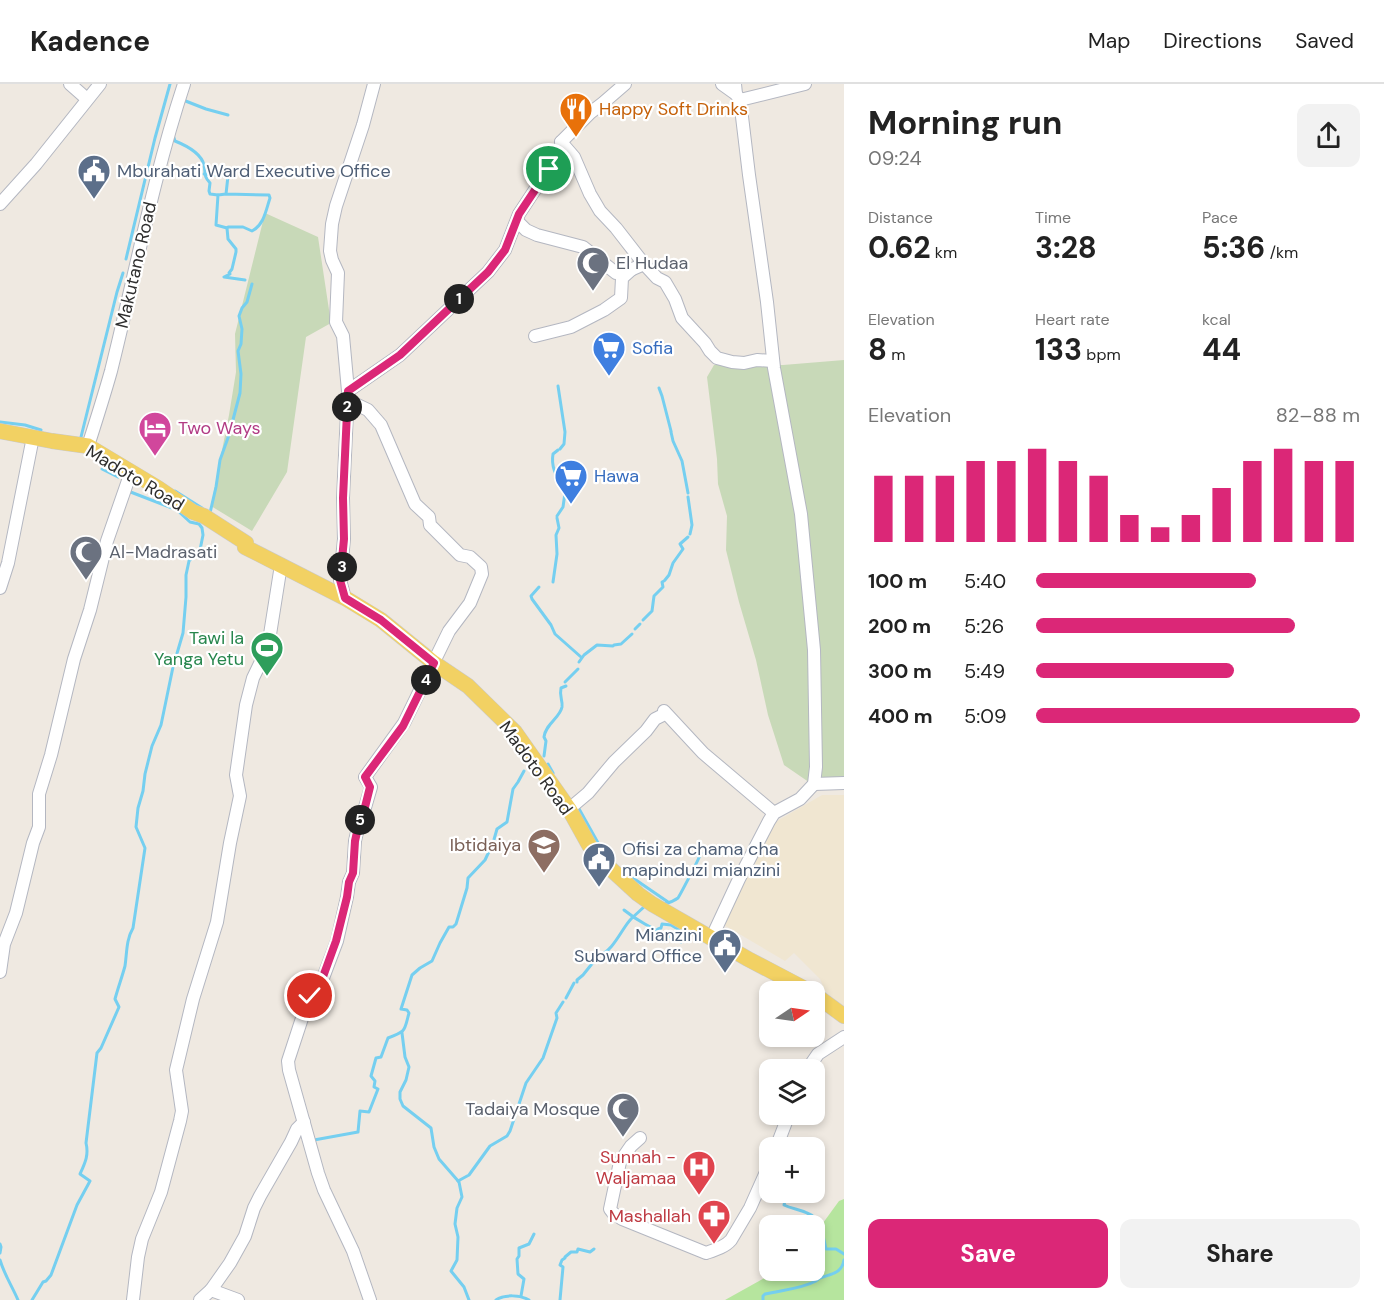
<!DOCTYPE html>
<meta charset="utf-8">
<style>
:root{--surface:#fff;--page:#f2f2f2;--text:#222;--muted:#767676;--line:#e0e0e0;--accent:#db2777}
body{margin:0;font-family:"DM Sans",sans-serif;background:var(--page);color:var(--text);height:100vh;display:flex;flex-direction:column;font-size:22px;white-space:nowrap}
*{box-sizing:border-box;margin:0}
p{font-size:20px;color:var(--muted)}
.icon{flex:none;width:33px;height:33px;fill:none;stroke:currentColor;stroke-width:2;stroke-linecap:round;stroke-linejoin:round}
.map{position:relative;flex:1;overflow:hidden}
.sheet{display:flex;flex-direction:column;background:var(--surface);width:540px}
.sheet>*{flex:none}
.needle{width:39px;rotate:77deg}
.tools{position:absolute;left:759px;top:897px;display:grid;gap:12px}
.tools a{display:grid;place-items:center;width:66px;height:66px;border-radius:12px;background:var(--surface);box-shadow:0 3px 9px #0003;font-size:30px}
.pin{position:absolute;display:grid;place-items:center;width:51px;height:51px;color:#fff;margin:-26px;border:3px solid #fff;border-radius:50%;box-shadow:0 2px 6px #0007}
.km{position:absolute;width:30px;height:30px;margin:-15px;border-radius:50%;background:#222;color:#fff;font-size:16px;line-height:30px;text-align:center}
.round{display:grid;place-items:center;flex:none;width:63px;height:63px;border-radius:12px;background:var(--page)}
.overview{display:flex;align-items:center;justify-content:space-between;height:102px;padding:0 24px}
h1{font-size:33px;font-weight:700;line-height:45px}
.stats{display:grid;grid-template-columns:repeat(3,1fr);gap:9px;height:102px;padding:6px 24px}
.stats div{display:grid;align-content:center}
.stats b{font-size:30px;font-weight:700}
.stats small{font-size:16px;font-weight:400}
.stats p{font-size:16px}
.chart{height:168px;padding:12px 24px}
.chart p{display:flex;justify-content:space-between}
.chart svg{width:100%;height:108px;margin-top:6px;stroke:var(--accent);stroke-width:6}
.action{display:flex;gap:12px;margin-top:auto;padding:12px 24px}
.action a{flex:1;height:69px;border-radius:12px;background:var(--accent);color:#fff;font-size:24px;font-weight:700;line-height:69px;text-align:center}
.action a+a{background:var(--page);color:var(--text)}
ul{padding:0 24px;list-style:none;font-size:20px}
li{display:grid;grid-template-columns:96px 72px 1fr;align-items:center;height:45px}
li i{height:15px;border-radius:8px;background:var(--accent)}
header{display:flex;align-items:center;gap:36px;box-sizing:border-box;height:84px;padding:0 30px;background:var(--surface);border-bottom:2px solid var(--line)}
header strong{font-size:28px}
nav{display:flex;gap:33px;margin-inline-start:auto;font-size:21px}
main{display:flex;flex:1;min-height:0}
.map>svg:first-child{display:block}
.education{fill:#f0e6d1}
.green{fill:#b6e59e}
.cemetery{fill:#c8d9b8}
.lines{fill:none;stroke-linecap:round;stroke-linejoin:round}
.stream{stroke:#75cff0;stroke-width:3}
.minor-casing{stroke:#b4b7c1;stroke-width:14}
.major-casing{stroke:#c9c9c9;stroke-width:16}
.minor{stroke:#fff;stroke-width:12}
.major{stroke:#f2d163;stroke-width:15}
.route-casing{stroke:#fff;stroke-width:12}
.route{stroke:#db2777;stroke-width:8}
.labels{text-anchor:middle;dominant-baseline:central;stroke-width:4.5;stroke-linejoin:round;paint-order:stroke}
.food-label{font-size:18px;fill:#c56008;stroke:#fff;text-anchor:start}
.service-label{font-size:18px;fill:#4e5e75;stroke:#fff;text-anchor:start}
.worship-label{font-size:18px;fill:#5b616d;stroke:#fff;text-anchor:start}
.street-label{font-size:18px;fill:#2e2e2e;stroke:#fff}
.shop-label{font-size:18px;fill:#366cbe;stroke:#fff;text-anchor:start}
.hotel-label{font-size:18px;fill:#b23c85;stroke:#fff;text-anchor:start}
.leisure-label{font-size:18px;fill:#27864d;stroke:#fff;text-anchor:end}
.education-label{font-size:18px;fill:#785e54;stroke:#fff;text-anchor:end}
.health-label{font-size:18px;fill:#be3a42;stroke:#fff;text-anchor:end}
</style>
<header>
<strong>Kadence</strong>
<nav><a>Map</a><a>Directions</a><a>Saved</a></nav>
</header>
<main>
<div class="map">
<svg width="844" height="1216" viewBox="0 0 844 1216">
<rect width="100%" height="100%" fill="#efe9e1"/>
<polygon class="education" points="822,711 844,711 844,924 827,911 820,895 794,869 785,877 724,841 723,833 772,740"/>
<polygon class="green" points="844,1115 844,1216 725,1216 777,1187 814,1186 815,1150 839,1117"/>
<g class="cemetery">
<polygon points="265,129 318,153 331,239 306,253 287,388 252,447 211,422 229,331 236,288 235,250"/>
<polygon points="844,276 844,698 816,703 784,681 768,631 756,576 739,518 726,466 727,432 718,400 717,375 707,293 714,281 783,281"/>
</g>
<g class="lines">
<g class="stream">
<polyline points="183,16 206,25 228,31"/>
<path d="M173,51L175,57C185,61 201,69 204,81C206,90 203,91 210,99L209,107L210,110L218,111"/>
<path d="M204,90L228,92L226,110L218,111L216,141L227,144L228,143H243L252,147C264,141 266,126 270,114L269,111L226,110"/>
<polyline points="227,144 228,155 236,165 236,168 232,185 229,189 230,190 224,193 245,196"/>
<polyline points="126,175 155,54 170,0"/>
<polyline points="558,302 565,348 564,360 560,365"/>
<polyline points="659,304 662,312 671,347"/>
<polyline points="0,338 25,341 41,346"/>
<polyline points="671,348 673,357 682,377 688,409"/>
<polyline points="80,357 117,208 123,189"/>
<path d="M558,366L553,370C551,382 555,392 564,401V407"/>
<polyline points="102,385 118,393"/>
<polyline points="175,407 202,424"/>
<polyline points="688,413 692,441 690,450"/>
<polyline points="210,429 216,403 220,376 229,351 240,309 241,290 238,267 241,260 242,245 239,232 242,224 247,218 252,200"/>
<polyline points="557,432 563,423 565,409"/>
<polyline points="665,496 669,491 673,479 683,465 680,460 688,453"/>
<polyline points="553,498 557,470 556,451 559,444 557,434"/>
<polyline points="539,503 531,512 532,515 551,541 555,550 581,573"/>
<polyline points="643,536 652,527 654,512 663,503 662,498 664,497"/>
<polyline points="635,545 640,540"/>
<polyline points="614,561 621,560 632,550"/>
<polyline points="579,578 584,571 597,561 613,562"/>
<polyline points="565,598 578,585"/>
<path d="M544,672L546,657L544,653C546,639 560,634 562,623C563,616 559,613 561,604L566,602"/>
<polyline points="548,680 553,689"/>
<polyline points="578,723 602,766"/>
<polyline points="633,794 668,818"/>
<path d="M664,820C669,819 674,817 678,814C680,811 700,773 701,769"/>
<path d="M624,826C641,840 661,848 681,858"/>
<polyline points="658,845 661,844 662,840 671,841 688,851"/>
<path d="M577,898V896L583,891L599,871C613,868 622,844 631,835C636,830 641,826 646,821"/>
<polyline points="566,914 574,899"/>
<polyline points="402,949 405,973 409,983 406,996 400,1008 400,1015 403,1022 431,1044 434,1063 439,1075 459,1098 462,1113 457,1124 455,1140 458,1153 457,1176 451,1187 464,1203 469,1216"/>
<path d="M314,1056L358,1048L360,1027L369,1028L378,1005L374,1003L375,997L371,992L376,974L381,973L388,954C407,947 404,947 409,929L407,926L401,925L412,891L420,884L432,877L440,859L449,843H453L456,840L467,804L468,794L485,776L493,759L497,745L507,738L513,705L518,698L524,687"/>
<polyline points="458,1097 469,1091 490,1062 507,1052 510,1047 526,999 543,974 557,934 556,929 563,918"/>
<path d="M787,1108L784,1121C792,1125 799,1125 807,1129C821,1134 823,1152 826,1165H836L844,1170"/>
<polyline points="0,1160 1,1163 0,1169"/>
<path d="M0,1176C4,1190 12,1202 18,1216"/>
<polyline points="521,1212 524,1195 518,1190 517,1175 519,1172 519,1164 529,1160 534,1150"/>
<path d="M32,1216L43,1198L46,1197L51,1191L77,1121L90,1097L80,1090C85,1079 89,1071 86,1059L97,969L101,964L119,923L115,915C118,904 122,893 125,882C127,869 126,856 133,844L145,764L136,743L138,724L143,707L145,690L152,662L161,641L173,583L183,549L186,513V491L189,477L200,466L203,451L202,444L199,440L190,438L177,426L128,407"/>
<path d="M496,1216C504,1210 521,1211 529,1216"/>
<polyline points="560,1216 563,1183 560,1181 562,1176 565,1174 565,1173 571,1168 577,1168 578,1165 590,1168 594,1165"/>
<path d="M763,1216V1212L765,1210C782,1206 801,1205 816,1197C817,1196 818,1195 820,1194C830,1190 842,1190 844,1176"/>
</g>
<g class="minor-casing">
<g id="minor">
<polyline points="70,0 87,15"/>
<polyline points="722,0 736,10"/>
<polyline points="740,16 805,0"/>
<polyline points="561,58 574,73 590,110 600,127 616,144 644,180 657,194 665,198 675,215 682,234 705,259 710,267 717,274 732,278 744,279 757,276 773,277"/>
<polyline points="0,120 36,80 100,0"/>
<polyline points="517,137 526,146 537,151 583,163 616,189 628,187 644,180"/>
<polyline points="535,252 571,243 604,226 621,214 622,194 632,185"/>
<polyline points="348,307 400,271 488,188 505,166 519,130 563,63 561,58 590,29 603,19 625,0"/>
<polyline points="347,316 368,326 381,341 415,420 429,433 430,441 460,471 470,473 481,483 482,490 470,519 449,547 404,639 365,693 371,703 364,727 360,735 355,757 353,789 349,798 347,813 337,857 323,894 320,901 311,912 306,922 288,977 289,986 318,1089 324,1106 353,1167 370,1216"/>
<path d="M88,362C96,337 104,312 111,287C135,191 153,94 184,0"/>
<polyline points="0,504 8,479 33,353"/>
<polyline points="345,514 340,496 344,455 343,414 348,307 343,252 336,238 338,189 332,176 330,167 332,140 336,122 363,41 374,0"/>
<polyline points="814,700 844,699"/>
<polyline points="569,725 588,709 614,678 646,647 655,635 665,630 664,627 703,669 774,729"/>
<polyline points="712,853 739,795 769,737 774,729 800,715 814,700 816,683 814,566 801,430 774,284 767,218 749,91 740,16 736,10 735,0"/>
<polyline points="0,888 4,860 16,829 33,759 39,743 39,710 51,671 74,575 90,526 107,457 131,388"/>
<polyline points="807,986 818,970 844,953"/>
<path d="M640,1054L631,1062L620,1078L610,1125L613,1129L622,1135L706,1169C715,1166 725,1163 731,1156L750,1124L770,1079"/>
<polyline points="776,1064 789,1030"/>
<polyline points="211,1206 238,1216"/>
<polyline points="133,1216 138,1173 142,1155 161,1108 180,1037 182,1027 176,986 193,915 217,838 230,759 240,712 236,691 246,621 253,594 268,563 281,481"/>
<polyline points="200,1216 211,1206 230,1179 245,1152 254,1124 260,1112 291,1058 297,1045 304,1038"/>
</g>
</g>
<g class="major-casing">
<g id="major">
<polyline points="0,347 52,357 88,362 158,404 193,428 204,432 246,459 245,463 345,514 381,536 434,579 468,602 515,648 569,725 589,761 601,776 638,810 652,820 748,875 811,908"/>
<polyline points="814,910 844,932"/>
</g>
</g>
<use href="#minor" class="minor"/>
<use href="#major" class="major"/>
</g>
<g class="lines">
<g class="route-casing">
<polyline id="route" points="310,912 320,901 336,857 347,813 349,798 353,789 355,757 360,735 364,727 370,703 365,693 403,642 434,579 381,536 345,514 340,496 344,455 343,414 348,307 400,271 488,188 505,166 519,130 549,85"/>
</g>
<use href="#route" class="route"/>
</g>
<defs>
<g id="restaurant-pin" transform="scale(1.725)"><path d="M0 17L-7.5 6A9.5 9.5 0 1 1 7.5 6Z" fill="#e8710a" stroke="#fff"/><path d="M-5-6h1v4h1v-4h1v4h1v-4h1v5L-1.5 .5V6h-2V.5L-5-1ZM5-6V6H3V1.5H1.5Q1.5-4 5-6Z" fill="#fff"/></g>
<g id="civic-pin" transform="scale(1.725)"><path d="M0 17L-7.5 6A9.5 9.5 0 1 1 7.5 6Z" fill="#5c6f8a" stroke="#fff"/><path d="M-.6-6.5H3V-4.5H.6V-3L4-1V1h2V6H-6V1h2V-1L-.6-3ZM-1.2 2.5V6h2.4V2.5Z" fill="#fff"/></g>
<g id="mosque-pin" transform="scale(1.725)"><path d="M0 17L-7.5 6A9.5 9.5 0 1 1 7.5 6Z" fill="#6b7280" stroke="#fff"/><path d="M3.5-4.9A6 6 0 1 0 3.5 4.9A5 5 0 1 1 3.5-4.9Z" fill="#fff"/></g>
<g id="supermarket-pin" transform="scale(1.725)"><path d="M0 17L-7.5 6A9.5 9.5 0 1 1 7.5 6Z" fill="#3f7fe0" stroke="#fff"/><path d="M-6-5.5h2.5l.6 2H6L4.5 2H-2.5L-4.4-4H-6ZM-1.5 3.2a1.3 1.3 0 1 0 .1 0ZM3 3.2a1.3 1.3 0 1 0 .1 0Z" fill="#fff"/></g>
<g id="hotel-pin" transform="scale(1.725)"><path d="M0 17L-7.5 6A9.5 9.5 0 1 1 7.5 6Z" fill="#d1479c" stroke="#fff"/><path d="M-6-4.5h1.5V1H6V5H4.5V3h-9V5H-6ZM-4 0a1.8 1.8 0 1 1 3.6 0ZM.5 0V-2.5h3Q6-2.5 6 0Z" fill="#fff"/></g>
<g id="stadium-pin" transform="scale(1.725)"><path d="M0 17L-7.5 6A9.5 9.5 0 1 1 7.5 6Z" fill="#2e9e5b" stroke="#fff"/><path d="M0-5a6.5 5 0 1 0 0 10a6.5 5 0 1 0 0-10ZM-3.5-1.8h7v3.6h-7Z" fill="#fff"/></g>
<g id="school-pin" transform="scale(1.725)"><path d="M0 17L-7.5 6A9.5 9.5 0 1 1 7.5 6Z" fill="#8d6e63" stroke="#fff"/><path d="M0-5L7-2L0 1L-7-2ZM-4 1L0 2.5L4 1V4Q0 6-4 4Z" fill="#fff"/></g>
<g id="hospital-pin" transform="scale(1.725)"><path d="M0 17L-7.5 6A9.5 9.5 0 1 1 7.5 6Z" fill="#e0444e" stroke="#fff"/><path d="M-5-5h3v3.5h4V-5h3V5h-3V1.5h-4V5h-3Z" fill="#fff"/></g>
<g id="pharmacy-pin" transform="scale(1.725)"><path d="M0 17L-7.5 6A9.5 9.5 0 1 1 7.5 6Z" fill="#e0444e" stroke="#fff"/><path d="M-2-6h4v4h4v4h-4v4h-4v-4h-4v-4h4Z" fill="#fff"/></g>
</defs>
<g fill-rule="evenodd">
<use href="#restaurant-pin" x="576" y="25"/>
<use href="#civic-pin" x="94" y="87"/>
<use href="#mosque-pin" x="593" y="179"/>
<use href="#supermarket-pin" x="609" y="264"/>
<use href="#hotel-pin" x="155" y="344"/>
<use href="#supermarket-pin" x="571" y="392"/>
<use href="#mosque-pin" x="86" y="468"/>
<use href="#stadium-pin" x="267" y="564"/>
<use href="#school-pin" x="544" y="761"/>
<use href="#civic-pin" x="599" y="775"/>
<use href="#civic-pin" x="725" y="861"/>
<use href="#mosque-pin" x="623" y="1025"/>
<use href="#hospital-pin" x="699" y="1083"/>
<use href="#pharmacy-pin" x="714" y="1132"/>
</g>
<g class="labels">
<g class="food-label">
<text x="599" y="25">Happy Soft Drinks</text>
</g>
<g class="service-label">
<text x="117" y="87">Mburahati Ward Executive Office</text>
<text x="622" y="765">Ofisi za chama cha<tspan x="622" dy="21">mapinduzi mianzini</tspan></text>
<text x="702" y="851" text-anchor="end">Mianzini<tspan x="702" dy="21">Subward Office</tspan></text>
</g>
<g class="worship-label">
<text x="616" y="179">El Hudaa</text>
<text x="109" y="468">Al-Madrasati</text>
<text x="600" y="1025" text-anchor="end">Tadaiya Mosque</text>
</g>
<g class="street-label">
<text transform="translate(136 181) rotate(-77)">Makutano Road</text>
<text transform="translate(135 394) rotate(31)">Madoto Road</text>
<text transform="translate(536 684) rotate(54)">Madoto Road</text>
</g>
<g class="shop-label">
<text x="632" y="264">Sofia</text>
<text x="594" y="392">Hawa</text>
</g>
<g class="hotel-label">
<text x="178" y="344">Two Ways</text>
</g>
<g class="leisure-label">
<text x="244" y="554">Tawi la<tspan x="244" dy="21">Yanga Yetu</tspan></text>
</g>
<g class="education-label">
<text x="521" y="761">Ibtidaiya</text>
</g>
<g class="health-label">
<text x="676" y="1073">Sunnah -<tspan x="676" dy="21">Waljamaa</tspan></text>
<text x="691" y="1132">Mashallah</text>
</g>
</g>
</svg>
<div class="tools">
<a><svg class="needle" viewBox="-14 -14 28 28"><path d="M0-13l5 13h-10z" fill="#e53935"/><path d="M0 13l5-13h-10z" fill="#767676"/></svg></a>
<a><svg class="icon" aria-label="layers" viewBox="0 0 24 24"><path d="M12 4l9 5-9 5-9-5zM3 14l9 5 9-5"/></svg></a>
<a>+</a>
<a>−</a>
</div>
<div class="pin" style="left:549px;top:85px;background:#1e9e55"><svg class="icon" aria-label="arrive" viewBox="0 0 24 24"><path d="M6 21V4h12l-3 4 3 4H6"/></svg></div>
<div class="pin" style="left:310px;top:912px;background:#d93025"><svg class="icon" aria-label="check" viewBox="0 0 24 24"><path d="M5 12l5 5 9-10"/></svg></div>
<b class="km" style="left:459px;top:215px">1</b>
<b class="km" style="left:347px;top:323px">2</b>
<b class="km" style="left:342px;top:483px">3</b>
<b class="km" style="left:426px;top:596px">4</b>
<b class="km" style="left:360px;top:736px">5</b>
</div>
<section class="sheet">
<div class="overview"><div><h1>Morning run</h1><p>09:24</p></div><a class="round"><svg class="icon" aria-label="share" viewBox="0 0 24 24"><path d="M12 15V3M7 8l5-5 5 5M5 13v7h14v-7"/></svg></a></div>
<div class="stats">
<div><p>Distance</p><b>0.62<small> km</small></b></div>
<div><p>Time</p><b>3:28</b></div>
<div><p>Pace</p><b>5:36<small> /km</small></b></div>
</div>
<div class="stats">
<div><p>Elevation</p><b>8<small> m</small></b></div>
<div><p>Heart rate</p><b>133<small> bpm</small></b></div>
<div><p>kcal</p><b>44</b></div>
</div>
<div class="chart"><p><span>Elevation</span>82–88 m</p>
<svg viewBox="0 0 160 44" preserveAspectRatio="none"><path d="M5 44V17M15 44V17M25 44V17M35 44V11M45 44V11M55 44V6M65 44V11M75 44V17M85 44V33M95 44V38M105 44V33M115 44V22M125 44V11M135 44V6M145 44V11M155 44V11"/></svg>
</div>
<ul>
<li><b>100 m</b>5:40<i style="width:68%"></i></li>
<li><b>200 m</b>5:26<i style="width:80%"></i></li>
<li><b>300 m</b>5:49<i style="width:61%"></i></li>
<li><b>400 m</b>5:09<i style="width:100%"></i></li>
</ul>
<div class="action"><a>Save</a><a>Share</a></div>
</section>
</main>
